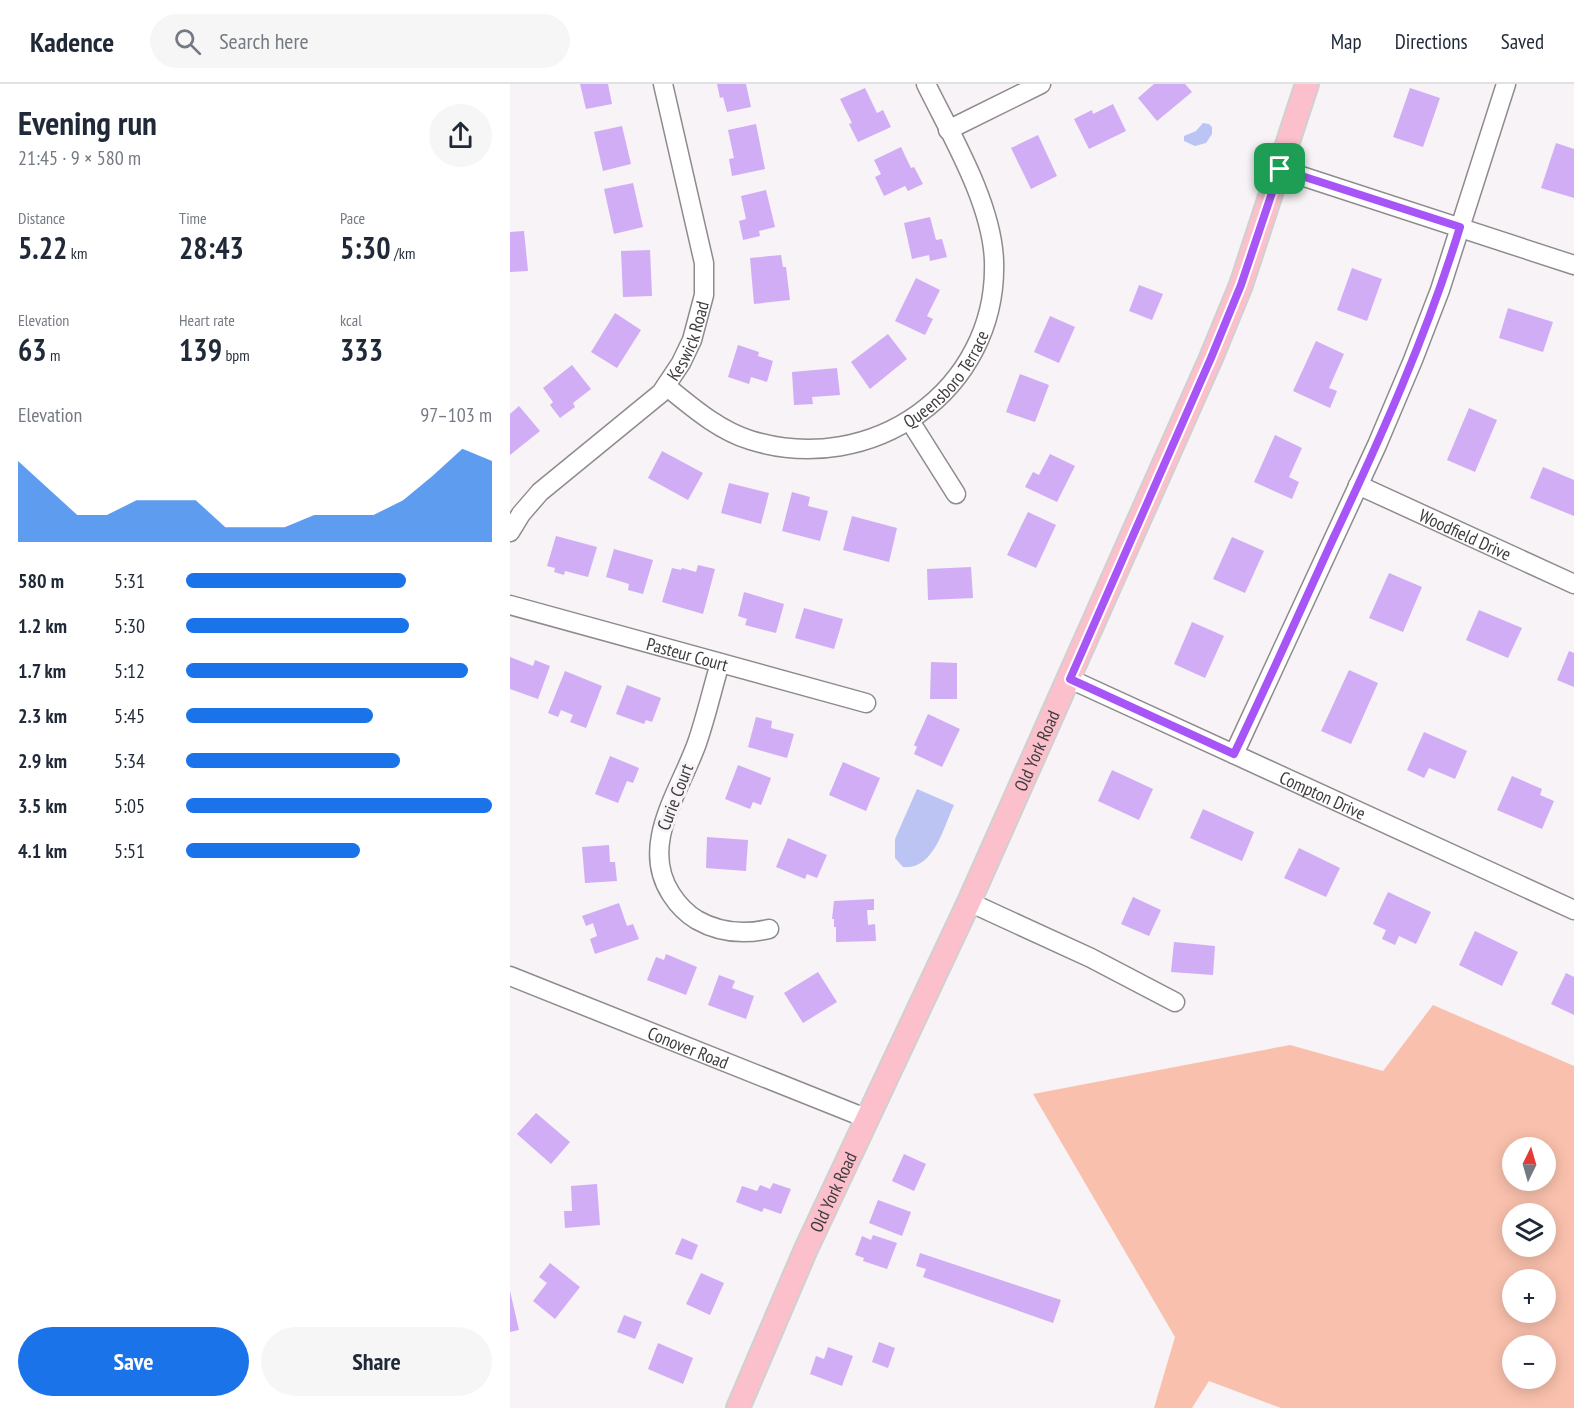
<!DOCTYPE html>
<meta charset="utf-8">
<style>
:root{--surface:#fff;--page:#f6f6f7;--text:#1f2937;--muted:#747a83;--line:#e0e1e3;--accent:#1a73e8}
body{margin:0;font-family:"PT Sans Narrow",sans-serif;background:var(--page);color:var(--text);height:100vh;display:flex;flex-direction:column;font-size:22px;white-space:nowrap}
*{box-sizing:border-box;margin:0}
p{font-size:20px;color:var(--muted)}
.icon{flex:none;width:33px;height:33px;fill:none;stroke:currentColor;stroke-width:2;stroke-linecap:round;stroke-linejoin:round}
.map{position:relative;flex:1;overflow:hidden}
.side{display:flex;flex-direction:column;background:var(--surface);width:510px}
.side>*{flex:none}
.needle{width:39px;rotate:5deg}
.buttons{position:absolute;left:992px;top:1053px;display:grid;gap:12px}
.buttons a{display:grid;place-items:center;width:54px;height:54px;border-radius:50%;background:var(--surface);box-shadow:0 3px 15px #0003;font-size:30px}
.pin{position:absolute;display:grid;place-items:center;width:51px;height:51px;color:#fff;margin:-26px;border-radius:12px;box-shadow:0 3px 9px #0006}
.round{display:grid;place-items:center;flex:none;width:63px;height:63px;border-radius:32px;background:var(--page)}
.overview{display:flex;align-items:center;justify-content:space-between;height:102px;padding:0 18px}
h1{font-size:33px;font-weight:700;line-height:45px}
.metrics{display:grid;grid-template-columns:repeat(3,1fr);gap:9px;height:102px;padding:6px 18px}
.metrics div{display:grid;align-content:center}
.metrics b{font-size:30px;font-weight:700}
.metrics small{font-size:16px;font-weight:400}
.metrics p{font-size:16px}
.chart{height:168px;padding:12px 18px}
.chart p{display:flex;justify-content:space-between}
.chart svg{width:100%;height:108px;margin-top:6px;fill:var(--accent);opacity:.7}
.primary-button{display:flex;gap:12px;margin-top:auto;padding:12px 18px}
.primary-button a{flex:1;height:69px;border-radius:36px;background:var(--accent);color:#fff;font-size:24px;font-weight:700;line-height:69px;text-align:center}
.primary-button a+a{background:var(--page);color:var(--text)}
ul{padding:0 18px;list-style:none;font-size:20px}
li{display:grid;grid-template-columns:96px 72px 1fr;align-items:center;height:45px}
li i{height:15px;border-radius:8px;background:var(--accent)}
header{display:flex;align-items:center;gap:36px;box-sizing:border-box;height:84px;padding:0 30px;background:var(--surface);border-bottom:2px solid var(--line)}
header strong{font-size:28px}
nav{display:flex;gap:33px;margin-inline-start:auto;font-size:21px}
.search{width:420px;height:54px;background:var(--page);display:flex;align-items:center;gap:15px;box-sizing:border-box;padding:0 21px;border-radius:33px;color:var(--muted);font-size:22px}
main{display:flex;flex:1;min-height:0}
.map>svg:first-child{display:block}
.green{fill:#f9c1ad;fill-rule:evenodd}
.water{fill:#bbc4f2}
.building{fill:#d1adf6}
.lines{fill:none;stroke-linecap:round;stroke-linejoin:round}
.minor-casing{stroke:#8f8b8d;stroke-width:21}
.major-casing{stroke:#d1d0d0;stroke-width:26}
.minor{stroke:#fff;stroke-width:18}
.major{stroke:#fbc0cb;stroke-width:22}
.route-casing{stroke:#fff;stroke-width:12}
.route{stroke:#a855f7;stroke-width:8}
.labels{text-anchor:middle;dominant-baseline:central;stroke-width:6;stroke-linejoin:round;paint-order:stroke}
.street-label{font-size:18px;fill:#3e3c3d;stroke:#f7f3f6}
</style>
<header>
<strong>Kadence</strong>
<div class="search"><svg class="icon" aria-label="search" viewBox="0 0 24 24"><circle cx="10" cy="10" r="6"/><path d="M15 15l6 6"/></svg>Search here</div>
<nav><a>Map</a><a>Directions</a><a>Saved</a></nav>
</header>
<main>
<section class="side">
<div class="overview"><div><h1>Evening run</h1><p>21:45 · 9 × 580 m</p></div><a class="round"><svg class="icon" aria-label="share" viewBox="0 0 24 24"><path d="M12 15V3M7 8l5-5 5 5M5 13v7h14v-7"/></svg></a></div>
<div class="metrics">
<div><p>Distance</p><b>5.22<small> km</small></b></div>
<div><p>Time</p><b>28:43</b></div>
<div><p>Pace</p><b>5:30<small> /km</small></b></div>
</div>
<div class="metrics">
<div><p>Elevation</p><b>63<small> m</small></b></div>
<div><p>Heart rate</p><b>139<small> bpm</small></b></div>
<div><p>kcal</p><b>333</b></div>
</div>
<div class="chart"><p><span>Elevation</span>97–103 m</p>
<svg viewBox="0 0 160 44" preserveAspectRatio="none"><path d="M0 44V11L10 22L20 33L30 33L40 27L50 27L60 27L70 38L80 38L90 38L100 33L110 33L120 33L130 27L140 17L150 6L160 11V44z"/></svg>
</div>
<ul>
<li><b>580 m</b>5:31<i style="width:72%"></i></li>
<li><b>1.2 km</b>5:30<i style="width:73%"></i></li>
<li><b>1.7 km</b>5:12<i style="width:92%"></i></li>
<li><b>2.3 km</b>5:45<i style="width:61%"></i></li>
<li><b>2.9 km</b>5:34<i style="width:70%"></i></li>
<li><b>3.5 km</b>5:05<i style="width:100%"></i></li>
<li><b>4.1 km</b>5:51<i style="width:57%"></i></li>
</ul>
<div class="primary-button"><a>Save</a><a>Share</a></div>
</section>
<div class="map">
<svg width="1064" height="1324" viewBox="0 0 1064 1324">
<rect width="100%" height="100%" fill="#f7f3f6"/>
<path class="green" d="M923,921L1064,982V1324H771L699,1297L682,1324H644L665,1253L523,1010L780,961L873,987ZM1002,1064H1035V1096H1002ZM1002,1130H1035V1162H1002ZM1002,1196H1035V1228H1002ZM1002,1262H1035V1294H1002Z"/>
<g class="water">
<polygon points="693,39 699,40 702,43 702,50 696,59 685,62 674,57 674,52 686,47"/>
<path d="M407,705L444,721C433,744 424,786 393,783L385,774V755Z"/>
</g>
<g class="building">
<polygon points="70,0 98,0 102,20 76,25"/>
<polygon points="207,0 236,0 241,23 217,28 213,13 210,14"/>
<polygon points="644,0 675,0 682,8 647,37 628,14"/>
<polygon points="355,4 367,29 373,26 381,43 348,58 339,40 342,39 330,15"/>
<polygon points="900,4 930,14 913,63 883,53"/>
<polygon points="603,20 616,47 579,65 564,35 582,26 583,30"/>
<polygon points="246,40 255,85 222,92 219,75 224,74 218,46"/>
<polygon points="112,42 121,80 93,87 84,48"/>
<polygon points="528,51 547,92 521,105 501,64"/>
<polygon points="1046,59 1064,65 1064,114 1031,104"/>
<polygon points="391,63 401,84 404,83 413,100 398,107 395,102 374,112 365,93 371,90 364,76"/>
<polygon points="123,99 133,143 104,150 94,105"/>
<polygon points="256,106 265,143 249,147 250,152 233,156 229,137 236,135 231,112"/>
<polygon points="420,133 426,156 432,155 437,173 420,177 419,171 402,175 394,139"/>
<polygon points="14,147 18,187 0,188 0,148"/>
<polygon points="140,166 142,212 113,213 111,167"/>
<polygon points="271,171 273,183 276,183 280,216 244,220 240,174"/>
<polygon points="842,184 872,195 857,237 827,226"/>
<polygon points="406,194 430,206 417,232 423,235 415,251 385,237"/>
<polygon points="629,201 653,210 642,236 619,227"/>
<polygon points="998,224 1043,238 1033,268 989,254"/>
<polygon points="105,229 131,246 107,284 81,268"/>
<polygon points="540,232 565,243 549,279 524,268"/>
<polygon points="378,250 397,275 360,305 341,278"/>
<polygon points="806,257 834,270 819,304 827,307 820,324 783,307"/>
<polygon points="228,261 249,268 248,272 263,277 257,298 241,293 239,300 218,293"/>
<polygon points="62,281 81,305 63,319 65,323 50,334 40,321 43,318 33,304"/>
<polygon points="327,284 330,311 302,313 303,320 284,321 282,288"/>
<polygon points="510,290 539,301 525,338 496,328"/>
<polygon points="9,322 30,347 0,371 0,330"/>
<polygon points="959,324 987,336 965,388 937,376"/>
<polygon points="765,351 792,364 779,393 789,398 782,415 744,398"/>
<polygon points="152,367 193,389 178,416 138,394"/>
<polygon points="540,370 565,382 547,418 515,403 523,388 529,391"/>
<polygon points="1033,383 1064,396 1064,432 1020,414"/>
<polygon points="219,399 259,409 251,440 211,429"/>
<polygon points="282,408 300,413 298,422 318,427 310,457 272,447"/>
<polygon points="518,428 546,441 526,484 497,471"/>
<polygon points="342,432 387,444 379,478 333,466"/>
<polygon points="46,452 87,463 78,493 55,487 54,491 44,488 45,484 37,482"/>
<polygon points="722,453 754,467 735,509 703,495"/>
<polygon points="104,465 143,476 133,510 118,506 119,500 96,493"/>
<polygon points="188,481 205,485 193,530 152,518 162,484 171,486 172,484 186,488"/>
<polygon points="461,483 463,514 418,516 417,485"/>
<polygon points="879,489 912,503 893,548 859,534"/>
<polygon points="234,508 274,520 266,549 235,541 237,535 228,532"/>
<polygon points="294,524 333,535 324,565 285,554"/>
<polygon points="969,526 1012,544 998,574 956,556"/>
<polygon points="682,538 714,552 695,594 664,580"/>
<polygon points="1059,567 1064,569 1064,603 1047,596"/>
<polygon points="0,573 23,582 25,576 40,582 28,615 0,605"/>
<polygon points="421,578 447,579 447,615 420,615"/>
<polygon points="839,586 868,599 841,660 811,647"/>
<polygon points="55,587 92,602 76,644 60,638 63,631 51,626 48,633 38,629"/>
<polygon points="117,601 151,614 142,638 136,636 134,640 106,630"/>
<polygon points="418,630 450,645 432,683 404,670 407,663 404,661"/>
<polygon points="246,633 262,637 261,644 284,650 277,674 238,663"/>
<polygon points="914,648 957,667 945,695 919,684 914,694 897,686"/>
<polygon points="100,672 129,684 123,699 117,697 108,719 85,710"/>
<polygon points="333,678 370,694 356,727 319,711"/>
<polygon points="228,681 261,694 251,721 243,718 240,725 215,715"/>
<polygon points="602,686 643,705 629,736 588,717"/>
<polygon points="1002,692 1032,705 1030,711 1044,717 1032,745 987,726"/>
<polygon points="693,725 744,748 732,777 680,754"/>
<polygon points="197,753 238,756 236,787 196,784"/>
<polygon points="278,754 317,771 307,794 297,790 295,795 266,783"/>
<polygon points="99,761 100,778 105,778 107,797 75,799 72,763"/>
<polygon points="789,764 830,784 816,813 774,794"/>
<polygon points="878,808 921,828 906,860 889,852 885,861 872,855 876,846 863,840"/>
<polygon points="623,813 651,826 639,852 611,840"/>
<polygon points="364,815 364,826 357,826 358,841 365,840 366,857 326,858 326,843 324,843 324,835 322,835 324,817"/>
<polygon points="109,819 117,842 123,840 129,855 85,870 80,855 87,852 83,839 76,842 72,832"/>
<polygon points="965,847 1008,868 992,902 949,881"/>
<polygon points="664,858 705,862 703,891 661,888"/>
<polygon points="156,870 187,883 176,911 137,896 146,873 154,876"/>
<polygon points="308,888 327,918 293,939 274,909"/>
<polygon points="1056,889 1064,893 1064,931 1041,920"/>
<polygon points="209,891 225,897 222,904 244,912 236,935 198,921"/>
<polygon points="26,1029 60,1058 41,1080 7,1050"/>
<polygon points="394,1070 416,1080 404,1107 382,1097"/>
<polygon points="263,1099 281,1105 271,1130 254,1124 252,1128 226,1118 232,1102 247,1107 250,1101 260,1105"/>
<polygon points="87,1100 90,1141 55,1144 54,1127 62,1127 61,1102"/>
<polygon points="368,1116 401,1128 392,1152 359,1139"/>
<polygon points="363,1151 387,1159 377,1185 353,1177 354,1174 345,1171 352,1152 361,1156"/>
<polygon points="172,1154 188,1161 182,1176 165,1170"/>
<polygon points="410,1169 551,1216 543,1239 413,1193 416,1185 406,1182"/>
<polygon points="40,1179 70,1203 45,1235 23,1217 37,1199 29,1193"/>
<polygon points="191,1189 214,1199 200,1231 176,1220"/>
<polygon points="0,1207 9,1246 0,1248"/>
<polygon points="114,1231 132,1238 125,1255 107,1248"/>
<polygon points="369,1258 385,1264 378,1284 362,1278"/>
<polygon points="148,1259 183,1274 173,1300 138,1285"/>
<polygon points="318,1263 343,1272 332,1302 300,1290 306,1272 314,1275"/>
</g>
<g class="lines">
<g class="minor-casing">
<g id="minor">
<polyline points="438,46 531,0"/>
<polyline points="770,85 1064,181"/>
<path id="s1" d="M156,302C182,323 208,346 240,356C361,394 488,307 484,177C482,119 441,51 416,0"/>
<polyline points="400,337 446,410"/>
<path id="s2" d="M848,401L1064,500"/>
<path id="s3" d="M0,448L11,430L30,408L151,309L171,279L182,256L194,211V179L153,0"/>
<path id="s4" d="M0,521L356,619"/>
<path d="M210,579C202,606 196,633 187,659C170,707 129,761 161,810C168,821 177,830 187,836C210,849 233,851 259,845"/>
<path id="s5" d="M560,595L1064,826"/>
<polyline points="724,670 867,361 903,276 930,206 996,0"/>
<polyline points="459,818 581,874 665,918"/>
<path id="s6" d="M0,892L358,1035"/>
</g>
</g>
<g class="major-casing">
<g id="major">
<path id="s7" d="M228,1324L296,1165L459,818L701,274L731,201L797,0"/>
</g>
</g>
<use href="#minor" class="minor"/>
<use href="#major" class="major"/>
</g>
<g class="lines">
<g class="route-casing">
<path id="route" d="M770,85L950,143C917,251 871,353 823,455C790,527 758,599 724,670L560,595L701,274L731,201Z"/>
</g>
<use href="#route" class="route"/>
</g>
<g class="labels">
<g class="street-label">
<text stroke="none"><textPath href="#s3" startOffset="266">Keswick Road</textPath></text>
<text stroke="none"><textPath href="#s1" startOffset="322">Queensboro Terrace</textPath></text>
<text stroke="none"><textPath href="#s2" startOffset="118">Woodfield Drive</textPath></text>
<text stroke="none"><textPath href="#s4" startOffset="184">Pasteur Court</textPath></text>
<text stroke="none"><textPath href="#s7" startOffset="722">Old York Road</textPath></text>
<text stroke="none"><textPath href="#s5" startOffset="278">Compton Drive</textPath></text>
<text transform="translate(165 713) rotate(-69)">Curie Court</text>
<text stroke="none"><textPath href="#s6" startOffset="192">Conover Road</textPath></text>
<text stroke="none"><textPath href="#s7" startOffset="236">Old York Road</textPath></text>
</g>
</g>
</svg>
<div class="buttons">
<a><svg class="needle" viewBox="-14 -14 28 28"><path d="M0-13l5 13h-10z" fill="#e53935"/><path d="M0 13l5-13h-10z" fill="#747a83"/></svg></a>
<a><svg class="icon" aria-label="layers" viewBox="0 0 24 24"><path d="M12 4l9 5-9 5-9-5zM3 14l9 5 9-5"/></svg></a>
<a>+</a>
<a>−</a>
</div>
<div class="pin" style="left:770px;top:85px;background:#1e9e55"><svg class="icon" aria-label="arrive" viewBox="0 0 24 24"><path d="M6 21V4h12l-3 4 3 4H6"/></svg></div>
</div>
</main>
